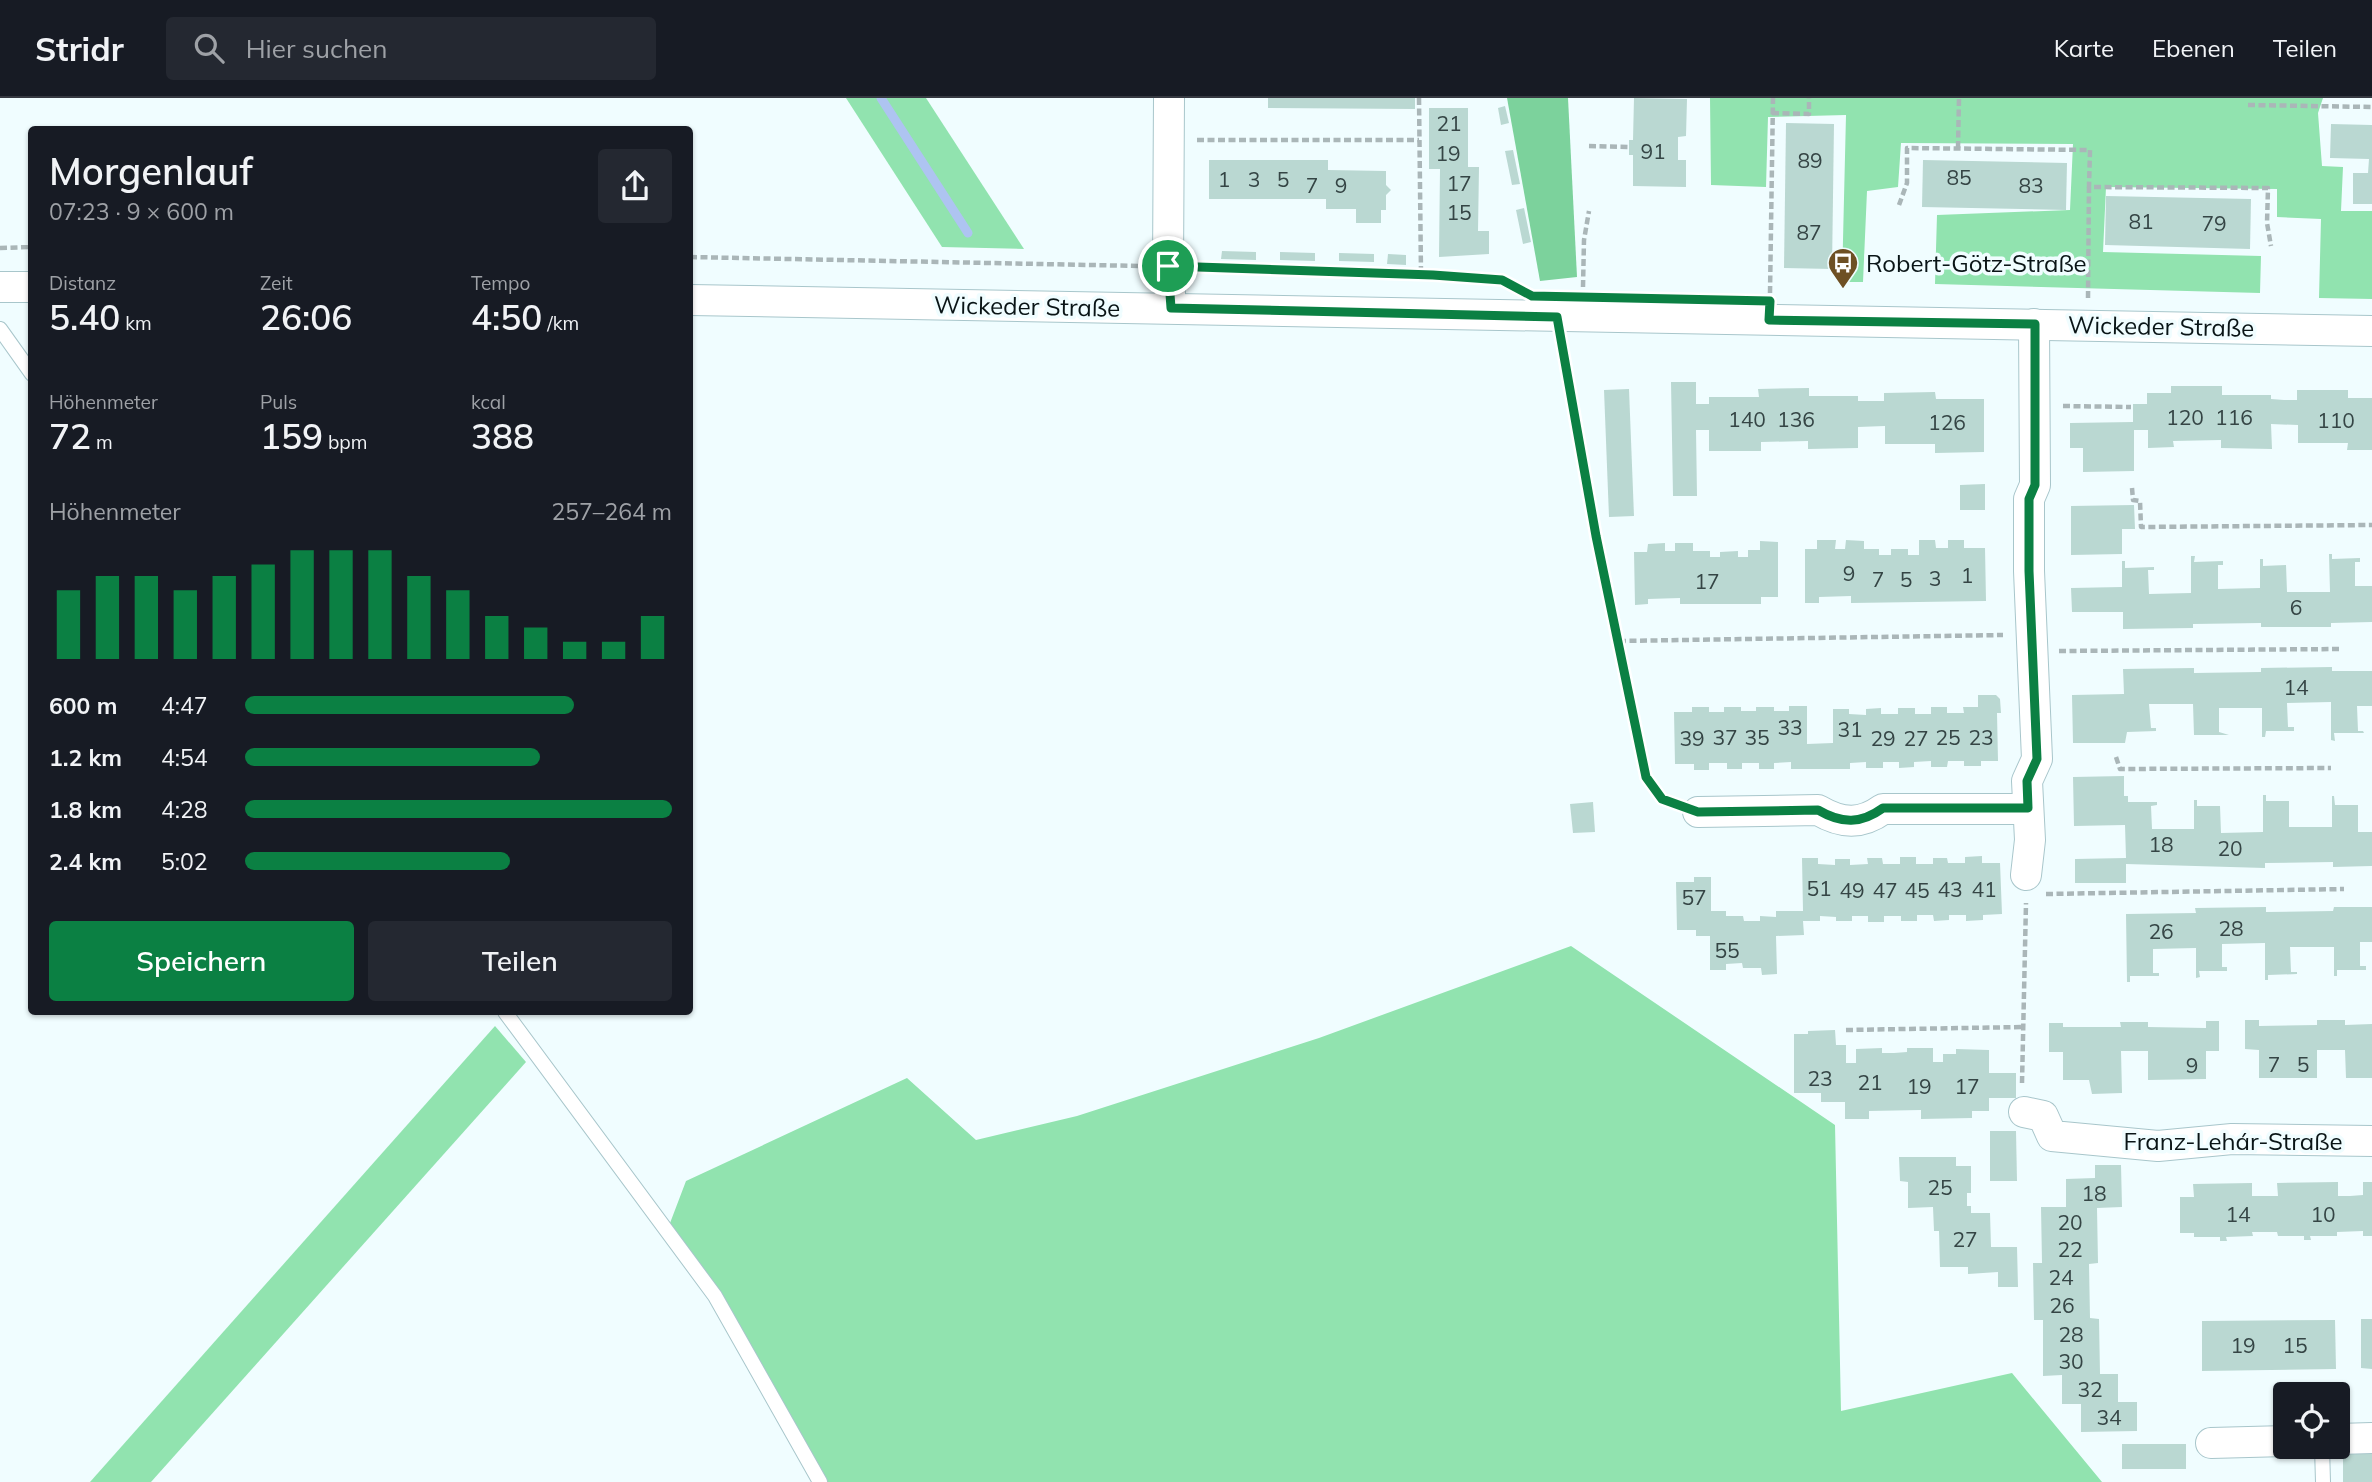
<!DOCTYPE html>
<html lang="de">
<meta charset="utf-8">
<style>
:root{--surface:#171b24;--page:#242831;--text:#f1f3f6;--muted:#9ea1a6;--line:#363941;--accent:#0b8043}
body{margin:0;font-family:Mulish,sans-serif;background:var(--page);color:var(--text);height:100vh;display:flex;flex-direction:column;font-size:26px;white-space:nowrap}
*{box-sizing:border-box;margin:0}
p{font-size:23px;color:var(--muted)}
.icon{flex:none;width:38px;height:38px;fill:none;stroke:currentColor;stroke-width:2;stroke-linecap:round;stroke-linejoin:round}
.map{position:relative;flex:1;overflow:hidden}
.details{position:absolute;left:28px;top:28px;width:665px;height:889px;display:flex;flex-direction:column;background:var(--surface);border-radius:7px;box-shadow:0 2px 5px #0004}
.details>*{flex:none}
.controls{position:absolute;left:2273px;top:1284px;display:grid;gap:14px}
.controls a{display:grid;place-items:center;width:77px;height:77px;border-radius:7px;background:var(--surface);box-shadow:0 2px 5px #0004;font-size:35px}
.pin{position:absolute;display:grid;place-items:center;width:60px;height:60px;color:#fff;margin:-30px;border:4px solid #fff;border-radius:50%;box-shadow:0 2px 7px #0007}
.round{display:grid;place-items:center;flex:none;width:74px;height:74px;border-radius:7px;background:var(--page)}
.headline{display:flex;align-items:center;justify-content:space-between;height:119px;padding:0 21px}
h1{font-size:38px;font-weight:600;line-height:52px}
.metrics{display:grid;grid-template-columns:repeat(3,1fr);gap:10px;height:119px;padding:7px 21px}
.metrics div{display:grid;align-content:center}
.metrics b{font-size:35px;font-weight:600}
.metrics small{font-size:19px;font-weight:400}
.metrics p{font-size:19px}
.chart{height:196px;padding:14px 21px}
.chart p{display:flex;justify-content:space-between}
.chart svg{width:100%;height:126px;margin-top:7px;stroke:var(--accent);stroke-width:6}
.primary-button{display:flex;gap:14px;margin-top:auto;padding:14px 21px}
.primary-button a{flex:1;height:80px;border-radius:7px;background:var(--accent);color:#fff;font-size:28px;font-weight:600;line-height:80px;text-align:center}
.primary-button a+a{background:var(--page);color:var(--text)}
ul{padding:0 21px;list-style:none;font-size:23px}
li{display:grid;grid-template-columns:112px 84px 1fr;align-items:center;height:52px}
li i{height:18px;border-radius:9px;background:var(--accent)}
header{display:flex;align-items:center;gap:42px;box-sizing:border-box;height:98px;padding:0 35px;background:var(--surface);border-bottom:2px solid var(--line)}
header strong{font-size:33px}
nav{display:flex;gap:38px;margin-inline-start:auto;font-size:24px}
.search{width:490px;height:63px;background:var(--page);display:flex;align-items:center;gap:18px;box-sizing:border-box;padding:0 24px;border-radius:7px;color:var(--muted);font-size:26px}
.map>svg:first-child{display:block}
.green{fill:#91e3af}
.forest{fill:#7cd29c}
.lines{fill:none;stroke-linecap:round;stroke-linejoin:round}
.stream{stroke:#aec4f1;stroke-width:9}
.building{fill:#bad8d2}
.service-casing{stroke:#a8c6cb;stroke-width:16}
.minor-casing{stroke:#a8c6cb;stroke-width:32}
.path{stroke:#aab6b8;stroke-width:4.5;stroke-dasharray:7 3.5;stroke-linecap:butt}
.service{stroke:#fff;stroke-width:14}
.minor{stroke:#fff;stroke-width:30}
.route-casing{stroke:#fff;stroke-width:14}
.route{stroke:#0b8043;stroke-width:9}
.labels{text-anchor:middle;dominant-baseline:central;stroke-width:7;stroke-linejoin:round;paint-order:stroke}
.number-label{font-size:21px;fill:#354545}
.poi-label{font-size:24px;fill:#091416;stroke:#f0fdff;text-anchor:start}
.street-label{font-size:24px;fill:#091416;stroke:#f0fdff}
</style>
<header>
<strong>Stridr</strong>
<div class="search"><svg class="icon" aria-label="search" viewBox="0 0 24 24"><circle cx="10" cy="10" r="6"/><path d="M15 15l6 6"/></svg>Hier suchen</div>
<nav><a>Karte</a><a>Ebenen</a><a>Teilen</a></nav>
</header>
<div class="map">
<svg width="2372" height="1384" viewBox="0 0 2372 1384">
<rect width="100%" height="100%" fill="#f0fdff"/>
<g class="green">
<polygon points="846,0 926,0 1024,151 942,149"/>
<polygon points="1710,0 2323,0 2318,15 2322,68 2343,69 2341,113 2372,113 2372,201 2319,200 2321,121 2277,119 2277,91 2106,89 2103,154 2261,158 2260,195 1935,186 1937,117 2070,112 2073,46 1901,45 1898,89 1867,93 1863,184 1842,184 1846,17 1768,19 1766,89 1711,87"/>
<polygon points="1571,848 1835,1027 1841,1313 2012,1275 2102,1384 820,1384 667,1133 686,1083 907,980 976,1042 1077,1018 1319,940"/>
<polygon points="495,928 526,964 151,1384 90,1384"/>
</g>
<polygon class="forest" points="1507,0 1568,0 1577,179 1540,183"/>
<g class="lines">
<polyline class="stream" points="881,0 968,135"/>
</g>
<g class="building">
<polygon points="1268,0 1415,0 1415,11 1268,10"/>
<polygon points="1634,0 1687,1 1686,38 1678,39 1678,62 1686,62 1686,89 1633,88 1633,57 1629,57 1629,42 1633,42"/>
<polygon points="1505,8 1509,25 1501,27 1498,10"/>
<polygon points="1429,10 1468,10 1468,69 1479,69 1478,133 1489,133 1489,156 1439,159 1440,71 1429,71"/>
<polygon points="1786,25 1834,26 1832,171 1784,170"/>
<polygon points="2331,26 2372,27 2372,106 2353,106 2353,75 2368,75 2369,61 2330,60"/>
<polygon points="1513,52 1520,86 1512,87 1505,53"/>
<polygon points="1209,62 1328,62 1328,72 1386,73 1386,87 1391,92 1386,97 1386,112 1381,112 1381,125 1356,125 1356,111 1326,111 1326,101 1209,101"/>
<polygon points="1923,62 2067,65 2066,112 1922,109"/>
<polygon points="2106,98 2251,101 2250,151 2105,147"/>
<polygon points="1524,110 1531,144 1523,146 1516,112"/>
<polygon points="1222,153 1256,154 1256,162 1221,161"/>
<polygon points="1280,154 1315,155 1315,163 1280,162"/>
<polygon points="1339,155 1374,156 1374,164 1339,163"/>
<polygon points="1388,156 1406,157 1406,167 1387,166"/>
<polygon points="1671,284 1696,284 1696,306 1709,306 1709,299 1759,299 1758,291 1809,290 1809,298 1858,298 1858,303 1884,303 1884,295 1935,294 1936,301 1984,301 1984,354 1935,355 1935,346 1885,346 1885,328 1858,329 1858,350 1808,351 1808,343 1761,344 1761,353 1709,353 1709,332 1696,332 1697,398 1673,398"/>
<polygon points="2171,288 2222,288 2222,297 2271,297 2271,301 2284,302 2297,302 2297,292 2348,292 2348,300 2372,300 2372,352 2347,352 2348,345 2298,345 2298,327 2271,326 2272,351 2221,350 2221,342 2173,343 2174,349 2148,350 2148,332 2134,332 2134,373 2083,374 2083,350 2070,350 2070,325 2133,324 2133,306 2147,306 2147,295 2171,295"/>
<polygon points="1629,291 1634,418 1609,419 1604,292"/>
<polygon points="1985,386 1985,412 1960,412 1960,387"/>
<polygon points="2134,407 2135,431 2122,431 2122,456 2071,457 2071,408"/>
<polygon points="1817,442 1836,442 1835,451 1845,451 1846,442 1864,443 1864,451 1879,451 1879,457 1891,457 1891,451 1908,451 1908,457 1919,457 1919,442 1935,442 1936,450 1948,450 1948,442 1964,442 1964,450 1985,450 1986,503 1851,505 1851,498 1819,499 1819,505 1805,505 1805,451 1817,451"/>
<polygon points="1760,443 1778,444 1778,499 1761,499 1761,506 1680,506 1680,500 1648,501 1648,506 1635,507 1634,454 1647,454 1648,446 1665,445 1665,453 1675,453 1675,445 1693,445 1693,453 1710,453 1710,459 1720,459 1720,454 1738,453 1738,459 1748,459 1748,452 1760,452"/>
<polygon points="2329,456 2332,456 2332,461 2360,460 2360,464 2355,464 2355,488 2372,488 2372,524 2331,525 2331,529 2261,529 2261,525 2193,526 2193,530 2123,531 2123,514 2072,514 2071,490 2122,489 2122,463 2125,463 2125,470 2154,469 2154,472 2148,472 2149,496 2191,495 2191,458 2195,458 2194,464 2223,463 2223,467 2218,467 2218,491 2260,490 2260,461 2263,461 2263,468 2286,467 2287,494 2330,494"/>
<polygon points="2332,569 2332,573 2372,573 2372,608 2357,608 2358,633 2363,633 2364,635 2334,635 2335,643 2331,642 2331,604 2287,605 2288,629 2294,629 2294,633 2266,633 2265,639 2262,639 2262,610 2219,610 2219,634 2229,637 2194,637 2193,606 2149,606 2151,630 2156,630 2156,633 2127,634 2125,645 2073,645 2072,597 2124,596 2123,571 2194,570 2194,575 2261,574 2261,570"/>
<polygon points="1978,597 1996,597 2000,601 2001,615 1997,615 1998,663 1981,663 1981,668 1964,668 1964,663 1948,663 1947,669 1931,669 1931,663 1914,664 1914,669 1899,670 1899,664 1883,664 1883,670 1866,670 1866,664 1850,665 1850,671 1791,671 1791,664 1774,665 1774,671 1759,671 1759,665 1742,665 1742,671 1727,671 1727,665 1709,665 1709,672 1694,672 1694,666 1675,666 1674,614 1692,614 1692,609 1709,609 1709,614 1724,614 1724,609 1741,609 1741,613 1756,613 1756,609 1774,609 1774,613 1789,613 1789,608 1807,608 1807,646 1833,645 1833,611 1849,611 1849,616 1866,617 1866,611 1881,610 1881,616 1898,616 1898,610 1915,610 1915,616 1931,616 1931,609 1947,609 1947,615 1964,615 1963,609 1978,609"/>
<polygon points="2124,678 2124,698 2128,698 2128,704 2157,704 2157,707 2151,708 2152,731 2194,731 2194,702 2197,702 2197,708 2220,708 2221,735 2263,734 2263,697 2266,697 2266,703 2289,703 2289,729 2332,729 2332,698 2334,698 2335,707 2358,707 2358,734 2372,734 2372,768 2333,769 2333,764 2265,765 2265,770 2126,766 2126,785 2075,785 2075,761 2126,760 2125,727 2074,728 2073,679"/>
<polygon points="1593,704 1595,734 1573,735 1570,706"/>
<polygon points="1982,758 1982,765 2000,765 2002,816 1983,817 1983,822 1966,823 1966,817 1949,817 1949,822 1934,823 1933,817 1917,817 1917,823 1901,823 1901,818 1884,818 1884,824 1868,824 1868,818 1852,818 1852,823 1836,823 1836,819 1820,818 1820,823 1803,823 1804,837 1776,838 1777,876 1762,877 1761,870 1743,870 1742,865 1726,866 1726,872 1710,872 1710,838 1696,838 1696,832 1677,832 1676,784 1694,784 1694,779 1711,779 1711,813 1726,813 1726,818 1743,818 1744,823 1760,823 1760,818 1776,819 1776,813 1803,813 1802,760 1818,760 1818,766 1835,767 1835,761 1850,761 1850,767 1868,766 1867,760 1882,760 1883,766 1900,766 1900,759 1916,759 1916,766 1933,766 1933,760 1947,760 1948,765 1965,765 1965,759"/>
<polygon points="2266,809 2266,814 2333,813 2334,809 2372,809 2372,844 2360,844 2360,868 2366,868 2366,872 2337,872 2337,878 2334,878 2334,849 2290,849 2291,874 2297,874 2297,876 2268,877 2268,882 2265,882 2265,845 2222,846 2222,869 2227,869 2227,873 2199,873 2200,879 2196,880 2196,850 2153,851 2153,875 2159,875 2159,878 2130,878 2130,884 2127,884 2126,816 2196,815 2195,810"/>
<polygon points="2245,922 2259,922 2259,928 2317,927 2317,922 2345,922 2345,927 2372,926 2372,980 2346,980 2345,952 2317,952 2317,980 2259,980 2259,952 2245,951"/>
<polygon points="2206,923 2219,923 2219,953 2206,953 2206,981 2148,982 2148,953 2121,953 2122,995 2092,996 2089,982 2063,982 2063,954 2049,954 2049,925 2063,925 2063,929 2121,929 2120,924 2148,924 2148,929 2206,930"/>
<polygon points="1835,932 1836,947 1846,947 1846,965 1856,965 1856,951 1882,950 1882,955 1894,955 1907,954 1907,950 1933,950 1933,964 1943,964 1943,956 1956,956 1956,951 1989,952 1989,975 2016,975 2016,1000 1989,1000 1989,1013 1972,1013 1972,1020 1921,1021 1921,1012 1869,1013 1869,1021 1845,1021 1845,1004 1821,1004 1821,995 1794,995 1794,936 1808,936 1808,933"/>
<polygon points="1990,1033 2016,1033 2017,1083 1990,1083"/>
<polygon points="1899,1059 1956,1059 1956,1068 1971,1068 1971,1095 1967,1095 1967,1108 1971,1108 1971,1115 1990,1115 1991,1149 2017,1149 2018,1189 1998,1189 1998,1174 1968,1176 1968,1169 1940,1169 1939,1133 1934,1133 1933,1109 1908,1110 1908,1084 1900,1083"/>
<polygon points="2095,1067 2121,1067 2122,1109 2097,1110 2098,1165 2089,1166 2090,1220 2099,1221 2100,1276 2118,1276 2118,1304 2137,1304 2137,1333 2081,1334 2081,1306 2062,1306 2062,1277 2043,1278 2043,1222 2034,1222 2033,1165 2042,1165 2041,1109 2066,1109 2066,1081 2095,1080"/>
<polygon points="2338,1084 2338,1098 2350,1098 2363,1097 2363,1084 2372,1084 2372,1138 2363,1138 2363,1133 2337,1134 2337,1138 2310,1138 2311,1142 2304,1142 2304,1138 2278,1138 2277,1134 2252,1134 2253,1138 2226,1139 2227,1143 2220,1143 2220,1139 2194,1139 2194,1135 2180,1135 2180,1099 2194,1099 2193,1086 2252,1085 2252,1098 2278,1098 2277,1085"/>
<polygon points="2361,1221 2372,1221 2372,1271 2361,1270"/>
<polygon points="2335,1222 2336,1271 2202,1273 2202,1223"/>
<rect x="2122" y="1346" width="64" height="25"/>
<polygon points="2343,1351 2372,1352 2372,1384 2343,1384"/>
</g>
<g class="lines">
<g class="service-casing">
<g id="service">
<polyline points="0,231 32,276"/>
<polyline points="505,914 715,1198 820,1384"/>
<polyline points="2322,1349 2323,1384"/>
</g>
</g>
<g class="minor-casing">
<g id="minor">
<polyline points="1169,0 1168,168 1171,210"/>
<polyline points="0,189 32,189"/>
<polyline points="690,202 2372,233"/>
<path d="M1698,714L1818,712C1842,726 1861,727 1883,711H2028"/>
<polyline points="2026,777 2030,742 2027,683 2037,661 2029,473 2029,401 2035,387 2034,226"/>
<polyline points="2024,1014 2043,1018 2052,1038 2158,1048 2232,1041 2372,1043"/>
<polyline points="2338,1341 2372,1340"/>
<polyline points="2211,1345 2286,1343"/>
</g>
</g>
<g class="path">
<polyline points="1419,0 1421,176"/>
<polyline points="2248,7 2372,9"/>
<polyline points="1772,15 1809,16 1809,0"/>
<polyline points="1197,42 1419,42"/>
<polyline points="1589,48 1629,49"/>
<polyline points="1958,50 1959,0"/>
<polyline points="1899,107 1907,85 1907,50 2090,52 2089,89 2268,90 2267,125 2271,148"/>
<polyline points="0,150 32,149"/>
<polyline points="690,159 1140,168"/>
<polyline points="1198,169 1433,177 1502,182 1510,186"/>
<polyline points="1583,189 1584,142 1589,113"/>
<polyline points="1770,195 1773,0"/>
<polyline points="2088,200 2089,89"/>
<polyline points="1562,245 1596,438 1646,679 1662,701 1673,705"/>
<polyline points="2063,308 2131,309"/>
<polyline points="2132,390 2133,402 2140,403 2141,429 2372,427"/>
<polyline points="1619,543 2003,537"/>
<polyline points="2059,553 2342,551"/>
<polyline points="2116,659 2120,671 2331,670"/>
<polyline points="2046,796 2344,791"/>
<polyline points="1846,932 2022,929"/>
<polyline points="2022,985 2026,805"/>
</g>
<use href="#service" class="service"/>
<use href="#minor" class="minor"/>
</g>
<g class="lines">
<g class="route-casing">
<path id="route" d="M1168,168L1433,177L1502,182L1532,198L1770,203L1769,222L2035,226V387L2029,401V473L2037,661L2027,683L2028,710H1883C1861,726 1842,726 1818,712L1698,714L1662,701L1646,679L1596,438L1557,219L1171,210Z"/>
</g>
<use href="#route" class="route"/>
</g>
<defs>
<g id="bus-pin" transform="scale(1.575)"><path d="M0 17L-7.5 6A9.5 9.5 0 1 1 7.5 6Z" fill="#6e5024" stroke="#f0fdff"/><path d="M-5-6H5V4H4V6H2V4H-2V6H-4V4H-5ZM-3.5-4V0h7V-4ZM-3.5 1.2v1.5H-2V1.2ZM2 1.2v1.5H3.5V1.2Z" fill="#fff"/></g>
</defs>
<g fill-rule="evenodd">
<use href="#bus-pin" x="1843" y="165"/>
</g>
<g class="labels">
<g class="number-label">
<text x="1449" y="25">21</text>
<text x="1653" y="53">91</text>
<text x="1448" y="55">19</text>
<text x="1810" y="62">89</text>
<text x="1959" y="79">85</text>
<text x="1224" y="81">1</text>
<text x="1254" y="81">3</text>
<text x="1283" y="81">5</text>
<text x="1459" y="85">17</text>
<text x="1312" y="87">7</text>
<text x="1341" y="87">9</text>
<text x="2031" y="87">83</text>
<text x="1459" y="114">15</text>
<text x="2141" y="123">81</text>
<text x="2214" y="125">79</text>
<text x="1809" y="134">87</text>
<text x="2185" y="319">120</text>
<text x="2234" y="319">116</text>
<text x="1747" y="321">140</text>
<text x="1796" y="321">136</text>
<text x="2336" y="322">110</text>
<text x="1947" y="324">126</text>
<text x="1849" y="475">9</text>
<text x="1967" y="477">1</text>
<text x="1935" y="480">3</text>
<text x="1878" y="481">7</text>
<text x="1906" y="481">5</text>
<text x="1707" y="483">17</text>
<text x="2296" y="509">6</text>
<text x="2296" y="589">14</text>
<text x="1790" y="629">33</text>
<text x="1850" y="631">31</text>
<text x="1725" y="639">37</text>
<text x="1757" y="639">35</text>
<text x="1948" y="639">25</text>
<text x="1981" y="639">23</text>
<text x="1692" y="640">39</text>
<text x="1883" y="640">29</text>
<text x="1916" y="640">27</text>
<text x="2161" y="746">18</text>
<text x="2230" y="750">20</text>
<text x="1819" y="790">51</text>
<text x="1950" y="791">43</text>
<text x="1984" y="791">41</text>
<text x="1852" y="792">49</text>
<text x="1885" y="792">47</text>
<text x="1917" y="792">45</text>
<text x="1694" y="799">57</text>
<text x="2231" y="830">28</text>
<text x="2161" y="833">26</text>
<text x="1727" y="852">55</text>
<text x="2274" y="966">7</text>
<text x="2303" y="966">5</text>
<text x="2192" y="967">9</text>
<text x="1820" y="980">23</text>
<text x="1870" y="984">21</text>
<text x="1919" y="988">19</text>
<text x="1967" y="988">17</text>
<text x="1940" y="1089">25</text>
<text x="2094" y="1095">18</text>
<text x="2238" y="1116">14</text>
<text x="2323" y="1116">10</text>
<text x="2070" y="1124">20</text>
<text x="1965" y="1141">27</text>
<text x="2070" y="1151">22</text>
<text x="2061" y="1179">24</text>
<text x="2062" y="1207">26</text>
<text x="2071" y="1236">28</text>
<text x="2243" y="1247">19</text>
<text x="2295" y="1247">15</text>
<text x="2071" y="1263">30</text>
<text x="2090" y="1291">32</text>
<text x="2109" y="1319">34</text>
</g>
<g class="poi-label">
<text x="1866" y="165">Robert-Götz-Straße</text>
</g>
<g class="street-label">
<text transform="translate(1027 208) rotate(1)">Wickeder Straße</text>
<text transform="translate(2161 228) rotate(1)">Wickeder Straße</text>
<text x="2233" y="1043">Franz-Lehár-Straße</text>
</g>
</g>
</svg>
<div class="controls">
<a><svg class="icon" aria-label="locate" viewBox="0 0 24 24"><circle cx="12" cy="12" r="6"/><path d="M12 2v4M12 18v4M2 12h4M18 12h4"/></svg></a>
</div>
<div class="pin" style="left:1168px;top:168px;background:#1e9e55"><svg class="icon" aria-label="arrive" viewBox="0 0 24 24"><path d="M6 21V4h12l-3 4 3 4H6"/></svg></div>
<section class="details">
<div class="headline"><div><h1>Morgenlauf</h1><p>07:23 · 9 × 600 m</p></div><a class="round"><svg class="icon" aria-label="share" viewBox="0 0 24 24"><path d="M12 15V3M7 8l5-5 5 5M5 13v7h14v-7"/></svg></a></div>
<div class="metrics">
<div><p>Distanz</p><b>5.40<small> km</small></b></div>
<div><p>Zeit</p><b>26:06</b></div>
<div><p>Tempo</p><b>4:50<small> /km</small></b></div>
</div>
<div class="metrics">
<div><p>Höhenmeter</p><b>72<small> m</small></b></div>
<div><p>Puls</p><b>159<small> bpm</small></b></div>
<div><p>kcal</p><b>388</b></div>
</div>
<div class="chart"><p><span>Höhenmeter</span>257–264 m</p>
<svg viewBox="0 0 160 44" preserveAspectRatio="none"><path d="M5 44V20M15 44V15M25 44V15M35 44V20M45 44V15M55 44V11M65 44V6M75 44V6M85 44V6M95 44V15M105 44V20M115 44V29M125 44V33M135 44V38M145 44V38M155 44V29"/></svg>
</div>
<ul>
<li><b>600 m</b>4:47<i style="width:77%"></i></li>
<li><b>1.2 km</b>4:54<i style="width:69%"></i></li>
<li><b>1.8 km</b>4:28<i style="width:100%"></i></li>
<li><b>2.4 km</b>5:02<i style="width:62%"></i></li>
</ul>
<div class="primary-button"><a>Speichern</a><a>Teilen</a></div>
</section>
</div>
